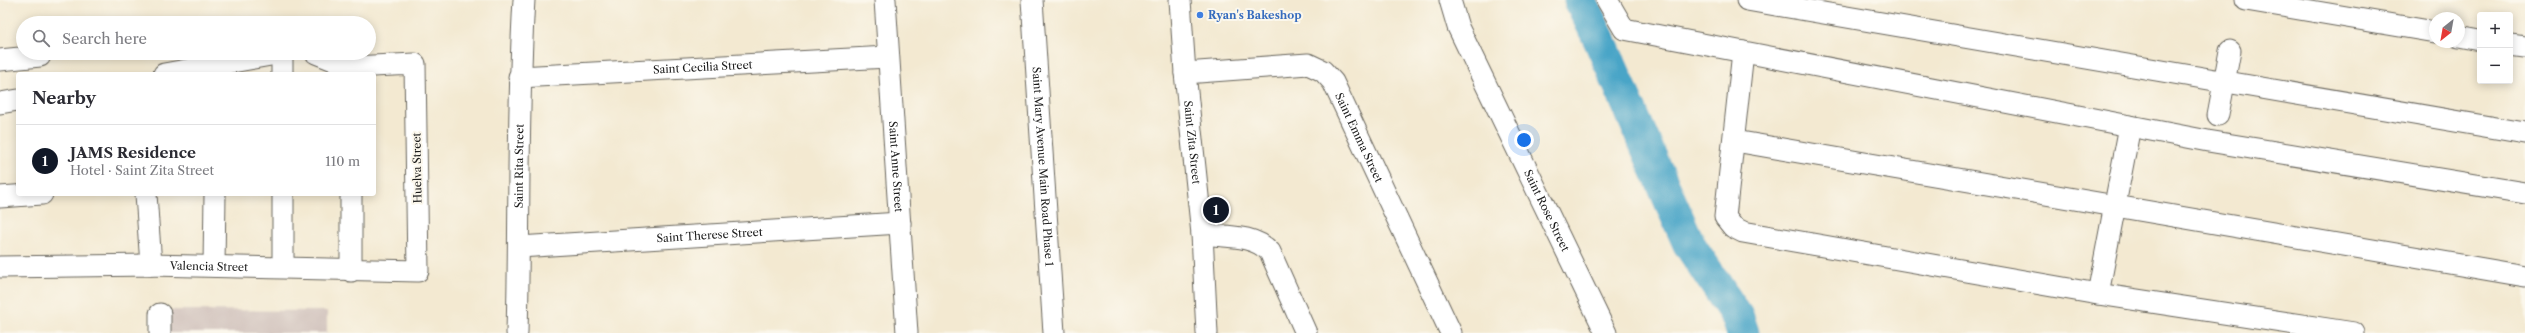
<!DOCTYPE html>
<html lang="en">
<head>
<meta charset="utf-8">
<style>
  body { margin:0; font-family:"Libre Caslon Text",serif; background:#f7f7f7; color:#2b2b33 }
  .controls { position:absolute; right:12px; top:12px; display:grid; overflow:hidden; border-radius:4px; box-shadow:0 2px 10px #0003 }
  .controls button { width:36px; height:36px; display:grid; place-items:center; padding:0; border:0; border-bottom:1px solid #e1e1e2; background:#fff; color:#2b2b33; font:20px sans-serif }
  .compass { position:absolute; left:2429px; top:12px; width:36px; height:36px; border-radius:50%; background:#fff; box-shadow:0 2px 10px #0003; rotate:211deg }
  .you { position:absolute; left:1524px; top:140px; width:14px; height:14px; margin:-10px; border:3px solid #fff; border-radius:50%; background:#1a73e8; box-shadow:0 0 0 6px #1a73e833 }
  .badge { display:grid; place-items:center; width:26px; height:26px; border-radius:50%; background:#111827; color:#fff; font-size:13px; font-weight:700 }
  .pin { position:absolute; translate:-50% -50%; border:2px solid #fff; box-shadow:0 1px 4px #0006 }
  .list { margin:0; padding:0; list-style:none }
  h2 { display:flex; justify-content:space-between; align-items:center; height:52px; margin:0; padding:0 16px; font-size:17px }
  h2 small { font-size:13px; font-weight:400; color:#7c7c81 }
  .list li { display:grid; grid-template-columns:26px 1fr auto; gap:12px; align-items:center; box-sizing:border-box; height:72px; padding:0 16px; border-top:1px solid #e1e1e2 }
  .list b { display:block; font-size:15px; white-space:nowrap }
  .list p { margin:0; font-size:13px; white-space:nowrap; color:#7c7c81 }
  .list em { font-size:13px; font-style:normal; color:#7c7c81 }
  .icon { flex:none; width:22px; height:22px; fill:none; stroke:currentColor; stroke-width:2; stroke-linecap:round; stroke-linejoin:round }
  .map { position:relative; flex:none; width:2525px; height:333px; overflow:hidden }
  .search { position:absolute; background:#fff; box-shadow:0 2px 10px #0003; left:16px; top:16px; width:360px; height:44px; display:flex; align-items:center; gap:10px; box-sizing:border-box; padding:0 14px; border-radius:22px; color:#7c7c81; font-size:15px }
  .panel { position:absolute; background:#fff; box-shadow:0 2px 10px #0003; left:16px; top:72px; width:360px; height:124px; border-radius:4px }
  .map>svg:first-child { display:block }
  .industrial { fill:#cfc0ba }
  .lines { fill:none; stroke-linecap:round; stroke-linejoin:round }
  .river { stroke:#49a5c7; stroke-width:33 }
  .street-casing { stroke:#67645b; stroke-width:23 }
  .street { stroke:#fff; stroke-width:21 }
  .shop-dot { fill:#3f7fe0; stroke:#fbf7ec; stroke-width:1.5 }
  .labels { text-anchor:middle; stroke-width:4; stroke-linejoin:round; paint-order:stroke }
  .shop-label { font-size:11px; font-weight:bold; fill:#366cbe; stroke:#fbf7ec; text-anchor:start }
  .street-label { font-size:11px; fill:#1c1c1c; stroke:#fbf7ec }
</style>
</head>
<body>
<div class="map">
<svg width="2525" height="333" viewBox="0 0 2525 333">
  <rect width="100%" height="100%" fill="#fbf7ec"/>
  <filter id="ink" filterUnits="userSpaceOnUse"><feTurbulence type="fractalNoise" baseFrequency=".025" numOctaves="2"/><feDisplacementMap in="SourceGraphic" scale="8" xChannelSelector="R" yChannelSelector="G"/><feConvolveMatrix kernelMatrix="1 2 1 2 8 2 1 2 1" color-interpolation-filters="sRGB"/></filter>
  <filter id="wash" filterUnits="userSpaceOnUse"><feTurbulence type="fractalNoise" baseFrequency=".012" numOctaves="4" result="noise"/><feDisplacementMap in="SourceGraphic" scale="16" xChannelSelector="R" yChannelSelector="G"/><feGaussianBlur stdDeviation="0.9" result="paint"/><feColorMatrix in="noise" values="0 0 0 0 0 0 0 0 0 0 0 0 0 0 0 0 0 1.4 0 .05"/><feComposite in="paint" operator="in"/></filter>
  <g filter="url(#wash)">
    <rect width="100%" height="100%" fill="#f3e9d1"/>
    <path class="industrial" d="M 168,310 L 327,311 L 327,333 L 168,333 Z"/>
    <g class="lines">
      <path class="river" d="M 1580,0 L 1599,39 L 1689,244 L 1738,318 L 1743,333"/>
    </g>
  </g>
  <g filter="url(#ink)">
    <g class="lines">
      <defs>
        <g id="street">
          <path id="s1" d="M 885,0 L 907,333"/>
          <path id="s2" d="M 1032,0 L 1054,333"/>
          <path id="s3" d="M 1180,0 L 1185,73 L 1202,234 L 1207,333"/>
          <path id="s4" d="M 1450,0 L 1458,27 L 1606,333"/>
          <path d="M 1607,0 L 1624,29 L 2208,141 L 2525,193"/>
          <path d="M 1747,0 L 2525,133"/>
          <path d="M 2246,0 L 2435,32"/>
          <path d="M 2459,36 L 2480,40"/>
          <path d="M 2510,45 L 2525,47"/>
          <path d="M 1743,52 L 1725,217 L 1733,227 L 1743,232 L 2098,294 L 2354,333"/>
          <path d="M 282,53 L 282,74"/>
          <path d="M 0,60 L 40,56"/>
          <path id="s5" d="M 1185,73 L 1308,64 L 1323,71 L 1333,82 L 1451,333"/>
          <path d="M 164,74 L 282,53"/>
          <path id="s6" d="M 519,77 L 888,57"/>
          <path d="M 0,103 L 18,100"/>
          <path d="M 2218,115 L 2230,51"/>
          <path d="M 1735,141 L 2525,276"/>
          <path d="M 146,194 L 151,265"/>
          <path d="M 283,194 L 283,267"/>
          <path d="M 0,197 L 42,194"/>
          <path d="M 1202,234 C 1225,237 1254,234 1270,252 L 1306,333"/>
          <path id="s7" d="M 519,247 L 900,223"/>
          <path d="M 214,266 L 215,194"/>
          <path id="s8" d="M 0,267 L 151,265 L 418,271 L 415,64 L 351,67 L 316,53"/>
          <path d="M 351,271 L 351,194"/>
          <path d="M 2098,294 L 2130,126"/>
          <path d="M 160,314 L 160,333"/>
          <path id="s9" d="M 517,333 C 520,222 517,111 524,0"/>
        </g>
      </defs>
      <use href="#street" class="street-casing"/>
      <use href="#street" class="street"/>
    </g>
  </g>
  <circle class="shop-dot" cx="1200" cy="15" r="4"/>
  <g class="labels">
    <g class="shop-label">
      <text x="1208" y="19">Ryan's Bakeshop</text>
    </g>
    <g class="street-label">
      <text dy="4" stroke="none"><textPath href="#s6" startOffset="184">Saint Cecilia Street</textPath></text>
      <text dy="4" stroke="none"><textPath href="#s5" startOffset="216">Saint Emma Street</textPath></text>
      <text dy="4" stroke="none"><textPath href="#s3" startOffset="143">Saint Zita Street</textPath></text>
      <text dy="4" stroke="none"><textPath href="#s9" startOffset="167">Saint Rita Street</textPath></text>
      <text dy="4" stroke="none"><textPath href="#s1" startOffset="167">Saint Anne Street</textPath></text>
      <text dy="4" stroke="none"><textPath href="#s2" startOffset="167">Saint Mary Avenue Main Road Phase 1</textPath></text>
      <text transform="translate(417 168) rotate(-91)" y="4">Huelva Street</text>
      <text dy="4" stroke="none"><textPath href="#s4" startOffset="232">Saint Rose Street</textPath></text>
      <text dy="4" stroke="none"><textPath href="#s7" startOffset="191">Saint Therese Street</textPath></text>
      <text dy="4" stroke="none"><textPath href="#s8" startOffset="209">Valencia Street</textPath></text>
    </g>
  </g>
</svg>
<div class="controls">
<button>+</button>
<button>−</button>
</div>
<svg class="compass" viewBox="-18 -18 36 36"><path d="M0-13l5 13h-10z" fill="#e53935"/><path d="M0 13l5-13h-10z" fill="#7c7c81"/></svg>
<div class="you"></div>
<div class="pin badge" style="left:1216px;top:210px">1</div>
<div class="search"><svg class="icon" aria-label="search" viewBox="0 0 24 24"><circle cx="10" cy="10" r="6"/><path d="M15 15l6 6"/></svg>Search here</div>
<section class="panel">
<h2>Nearby<small></small></h2>
<ul class="list">
<li><span class="badge">1</span><div><b>JAMS Residence</b><p>Hotel · Saint Zita Street</p></div><em>110 m</em></li>
</ul>
</section>
</div>
</body>
</html>
